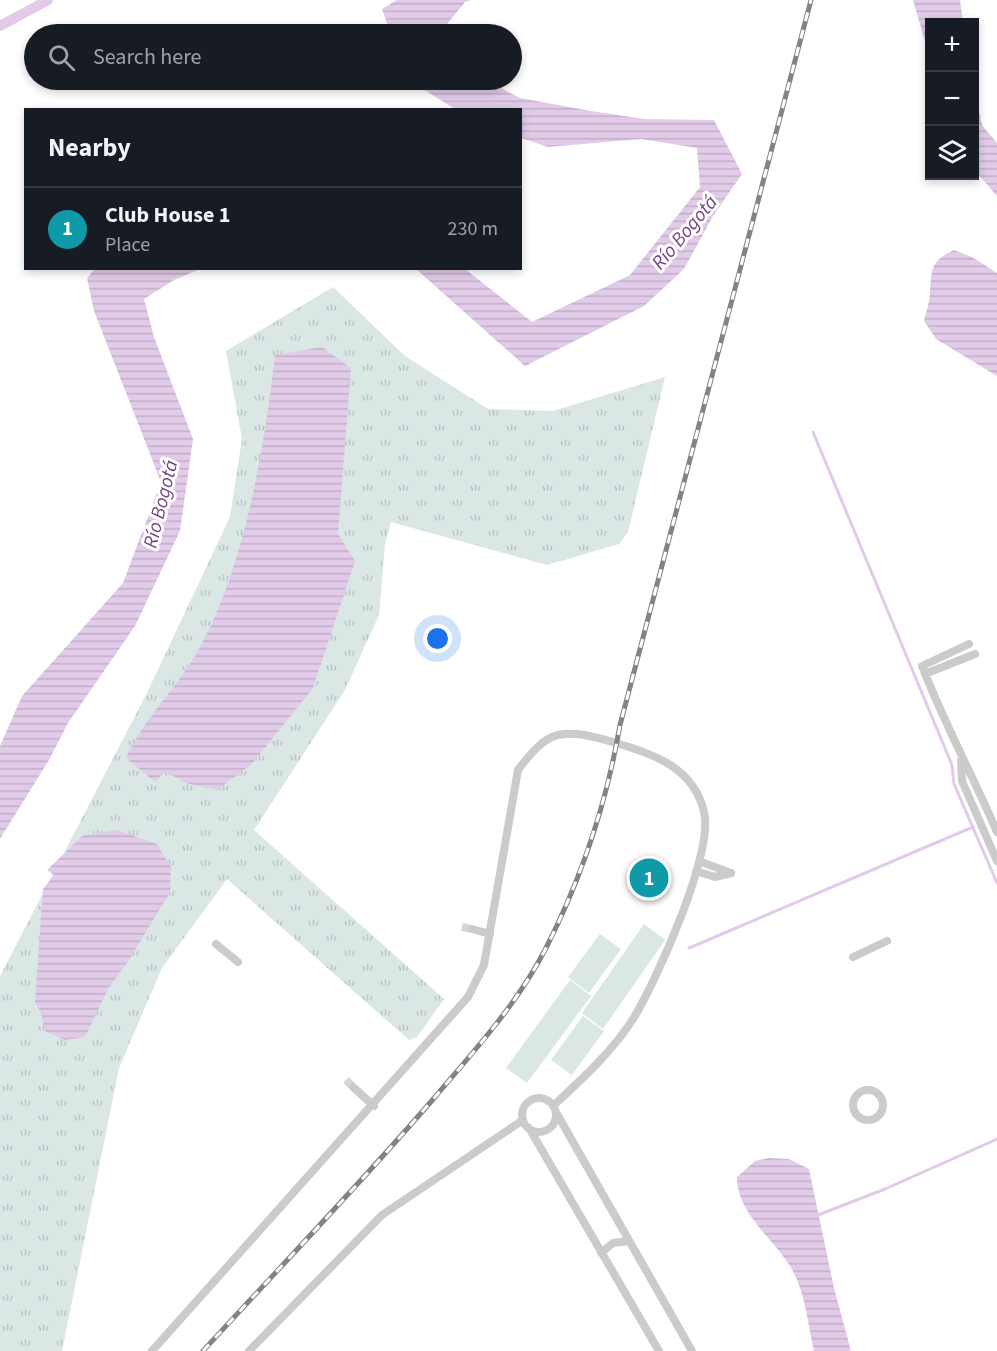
<!DOCTYPE html>
<html lang="en">
<head>
<meta charset="utf-8">
<style>
  body { margin:0; font-family:"Source Sans 3",sans-serif; background:#242831; color:#f1f3f6 }
  .controls { position:absolute; right:18px; top:18px; display:grid; overflow:hidden; border-radius:0px; box-shadow:0 3px 9px #0003 }
  .controls button { width:54px; height:54px; display:grid; place-items:center; padding:0; border:0; border-bottom:2px solid #363941; background:#171b24; color:#f1f3f6; font:30px sans-serif }
  .you { position:absolute; left:438px; top:639px; width:21px; height:21px; margin:-15px; border:4px solid #fff; border-radius:50%; background:#1a73e8; box-shadow:0 0 0 9px #1a73e833 }
  .badge { display:grid; place-items:center; width:39px; height:39px; border-radius:50%; background:#0b8043; color:#fff; font-size:20px; font-weight:700 }
  .pin { position:absolute; translate:-50% -50%; border:3px solid #fff; box-shadow:0 2px 6px #0006 }
  .list { margin:0; padding:0; list-style:none }
  h2 { display:flex; justify-content:space-between; align-items:center; height:78px; margin:0; padding:0 24px; font-size:26px }
  h2 small { font-size:20px; font-weight:400; color:#9ea1a6 }
  .list li { display:grid; grid-template-columns:39px 1fr auto; gap:18px; align-items:center; box-sizing:border-box; height:84px; padding:0 24px; border-top:2px solid #363941 }
  .list b { display:block; font-size:22px; white-space:nowrap }
  .list p { margin:0; font-size:20px; white-space:nowrap; color:#9ea1a6 }
  .list em { font-size:20px; font-style:normal; color:#9ea1a6 }
  .icon { flex:none; width:33px; height:33px; fill:none; stroke:currentColor; stroke-width:2; stroke-linecap:round; stroke-linejoin:round }
  .map { position:relative; flex:none; width:997px; height:1351px; overflow:hidden }
  .search { position:absolute; background:#171b24; box-shadow:0 3px 9px #0003; left:24px; top:24px; width:498px; height:66px; display:flex; align-items:center; gap:15px; box-sizing:border-box; padding:0 21px; border-radius:33px; color:#9ea1a6; font-size:22px }
  .panel { position:absolute; background:#171b24; box-shadow:0 3px 9px #0003; left:24px; top:108px; width:498px; height:162px; border-radius:0px }
  .map>svg:first-child { display:block }
  .grass { fill:url(#grass-tufts) }
  .pitch { fill:#dae7e5 }
  .water { fill:url(#water-rules) }
  .lines { fill:none; stroke-linecap:round; stroke-linejoin:round }
  .stream { stroke:#e1cbe8; stroke-width:3 }
  .canal { stroke:#e1cbe8; stroke-width:10 }
  .minor-tunnel { stroke:#d5d5d5; stroke-width:8; stroke-dasharray:8 4; stroke-linecap:butt }
  .minor { stroke:#cbcbcb; stroke-width:8 }
  .rail-casing { stroke:#838383; stroke-width:5 }
  .rail { stroke:#fff; stroke-width:3; stroke-dasharray:9; stroke-linecap:butt }
  .labels { text-anchor:middle; stroke-width:6; stroke-linejoin:round; paint-order:stroke }
  .water-label { font-size:20px; font-style:italic; fill:#784489; stroke:#fff }
</style>
</head>
<body>
<div class="map">
<svg width="997" height="1351" viewBox="0 0 997 1351">
  <defs>
    <pattern id="grass-tufts" width="24" height="20" patternUnits="userSpaceOnUse" patternTransform="scale(1.5)"><rect width="24" height="20" fill="#dae7e5"/><path d="M3 7l-1-3M5 7V3M7 7l1-3M15 17l-1-3M17 17v-4M19 17l1-3" fill="none" stroke="#bbc6c5"/></pattern>
    <pattern id="water-rules" width="6" height="5" patternUnits="userSpaceOnUse" patternTransform="scale(1.5)"><rect width="6" height="5" fill="#e1cbe8"/><path d="M0 2.5h6" fill="none" stroke="#c1afc7"/></pattern>
  </defs>
  <rect width="100%" height="100%" fill="#fff"/>
  <path class="grass" d="M 333,287 L 405,356 L 488,409 L 553,411 L 665,377 L 628,532 L 619,544 L 547,565 L 391,522 L 385,545 L 379,615 L 345,690 L 254,830 L 444,999 L 417,1037 L 409,1040 L 227,879 L 162,968 L 119,1068 L 62,1351 L 0,1351 L 0,976 L 146,695 L 230,517 L 242,439 L 226,351 Z"/>
  <path class="pitch" d="M 644,924 L 665,940 L 603,1029 L 582,1013 Z
    M 600,934 L 621,949 L 589,993 L 568,977 Z
    M 570,980 L 591,996 L 527,1083 L 506,1068 Z
    M 583,1016 L 604,1031 L 572,1075 L 551,1060 Z"/>
  <path class="water" d="M 397,0 L 471,0 L 465,2 L 439,34 L 391,34 L 382,9 Z
    M 913,0 L 960,0 L 963,22 L 930,22 L 929,55 Z
    M 408,80 L 486,80 L 520,98 L 591,111 L 644,119 L 714,120 L 742,174 L 713,216 L 684,269 L 644,306 L 525,366 L 416,269 L 465,269 L 532,322 L 630,275 L 700,187 L 697,148 L 641,139 L 548,147 L 521,138 L 520,110 L 455,109 Z
    M 974,85 L 982,125 L 997,143 L 997,196 L 975,171 Z
    M 954,250 L 972,257 L 997,273 L 997,376 L 936,339 L 924,321 C 926,312 930,302 930,292 C 932,268 930,262 954,250 Z
    M 95,269 L 200,269 L 174,280 L 144,299 L 154,337 L 193,439 L 180,531 L 135,626 L 68,723 L 49,760 L 0,839 L 0,746 L 22,696 L 123,583 L 161,482 L 94,311 L 87,278 Z
    M 322,347 L 351,368 L 338,534 L 355,561 L 313,688 L 252,764 L 217,790 L 186,783 L 165,771 L 155,782 L 126,758 C 144,718 178,687 199,649 C 245,566 264,449 275,355 Z
    M 117,830 L 157,844 L 171,867 L 170,892 L 129,960 L 108,989 L 85,1037 L 65,1040 L 45,1031 L 41,1013 L 35,1002 L 43,889 L 54,875 L 47,870 L 82,836 Z
    M 768,1158 L 789,1159 L 809,1169 L 834,1288 L 851,1351 L 814,1351 C 808,1324 805,1290 790,1266 C 772,1237 737,1213 737,1177 L 755,1161 Z"/>
  <g class="lines">
    <path class="stream" d="M 813,432 L 952,765 L 954,784 L 997,883
      M 689,948 L 973,827
      M 818,1215 L 885,1189 L 997,1139"/>
    <path class="canal" d="M 0,26 L 48,0"/>
    <path class="minor-tunnel" d="M 462,927 L 472,929
      M 346,1080 L 353,1087"/>
    <path class="minor" d="M 969,644 L 922,666 C 944,723 973,776 997,832
      M 925,674 L 975,654
      M 961,761 L 962,781 L 997,861
      M 699,861 L 731,873
      M 696,871 L 715,877 L 731,873
      M 472,929 L 490,934
      M 216,944 L 238,962
      M 853,957 L 887,941
      M 353,1087 L 374,1106
      M853 1105a15 15 0 1 1 30 0a15 15 0 1 1-30 0Z
      M522 1115a17 17 0 1 1 34 0a17 17 0 1 1-34 0Z
      M 557,1114 L 692,1351
      M 529,1128 L 659,1351
      M 601,1253 L 613,1243 L 629,1241
      M 152,1351 L 468,997 L 484,965 L 518,770 C 528,757 541,739 558,735 C 578,731 598,738 616,743 C 654,754 694,768 704,812 C 714,853 656,982 633,1019 C 612,1052 581,1080 553,1106
      M 249,1351 L 382,1215 L 523,1120"/>
    <defs>
      <path id="rail" d="M 203,1351 C 280,1267 360,1184 435,1097 C 475,1050 518,1003 546,948 C 581,879 607,801 620,725 L 811,0"/>
    </defs>
    <use href="#rail" class="rail-casing"/>
    <use href="#rail" class="rail"/>
  </g>
  <g class="labels">
    <g class="water-label">
      <text transform="translate(684 232) rotate(-50)" y="7">Río Bogotá</text>
      <text transform="translate(160 504) rotate(-76)" y="7">Río Bogotá</text>
    </g>
  </g>
</svg>
<div class="controls">
<button>+</button>
<button>−</button>
<button><svg class="icon" aria-label="layers" viewBox="0 0 24 24"><path d="M12 4l9 5-9 5-9-5zM3 14l9 5 9-5"/></svg></button>
</div>
<div class="you"></div>
<div class="pin badge" style="left:649px;top:878px;background:#0f9aa8">1</div>
<div class="search"><svg class="icon" aria-label="search" viewBox="0 0 24 24"><circle cx="10" cy="10" r="6"/><path d="M15 15l6 6"/></svg>Search here</div>
<section class="panel">
<h2>Nearby<small></small></h2>
<ul class="list">
<li><span class="badge" style="background:#0f9aa8">1</span><div><b>Club House 1</b><p>Place</p></div><em>230 m</em></li>
</ul>
</section>
</div>
</body>
</html>
